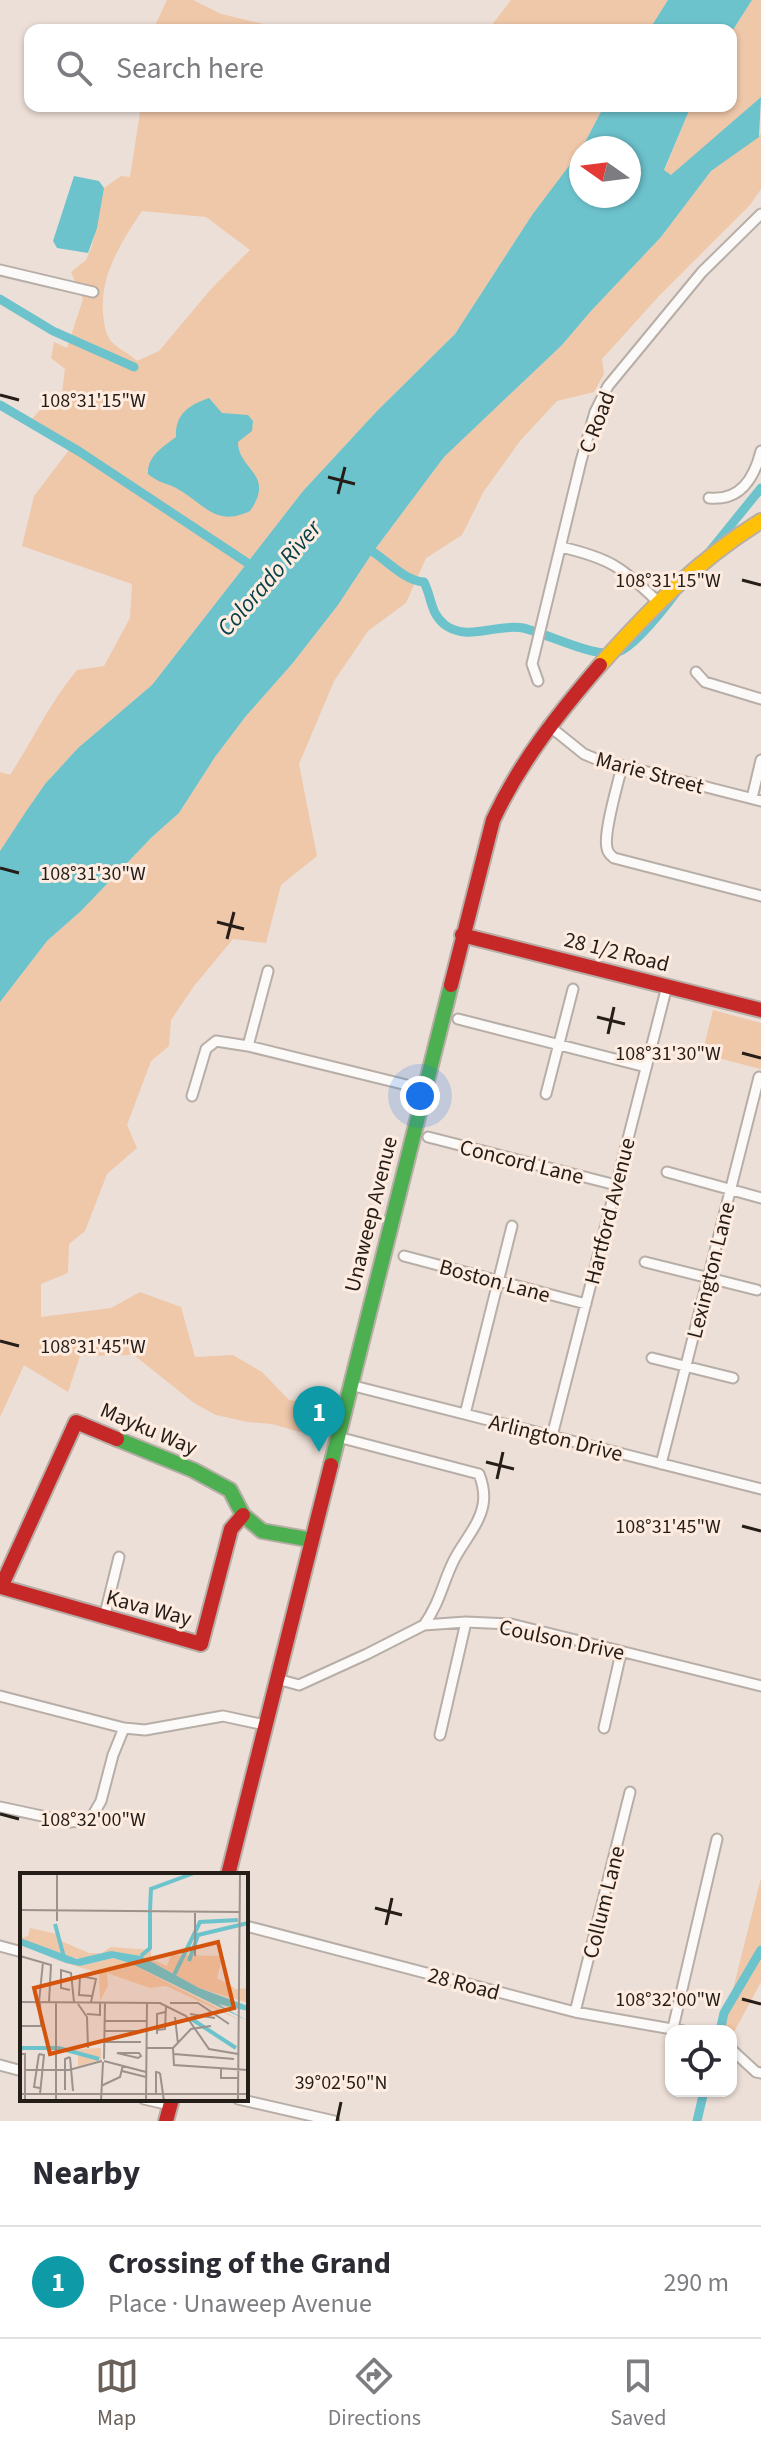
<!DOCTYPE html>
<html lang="en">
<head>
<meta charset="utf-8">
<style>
  body { margin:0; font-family:"Source Sans 3",sans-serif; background:#f7f7f7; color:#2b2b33 }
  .controls { position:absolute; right:24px; bottom:24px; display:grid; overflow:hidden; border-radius:16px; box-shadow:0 2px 6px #0004 }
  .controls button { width:72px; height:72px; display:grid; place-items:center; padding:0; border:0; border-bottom:2px solid #e1e1e2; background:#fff; color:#2b2b33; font:40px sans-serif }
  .compass { position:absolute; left:569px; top:136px; width:72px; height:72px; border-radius:50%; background:#fff; box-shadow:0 2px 6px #0004; rotate:284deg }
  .you { position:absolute; left:420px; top:1096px; width:28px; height:28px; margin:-20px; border:6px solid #fff; border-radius:50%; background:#1a73e8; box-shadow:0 0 0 12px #1a73e833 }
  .badge { display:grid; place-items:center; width:52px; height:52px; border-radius:50%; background:#6b615b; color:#fff; font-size:26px; font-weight:700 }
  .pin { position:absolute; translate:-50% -66px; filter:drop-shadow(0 2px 4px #0008) }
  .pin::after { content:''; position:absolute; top:42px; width:28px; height:24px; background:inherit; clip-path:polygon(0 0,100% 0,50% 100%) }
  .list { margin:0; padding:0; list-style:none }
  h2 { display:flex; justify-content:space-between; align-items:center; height:104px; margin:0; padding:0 32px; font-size:34px }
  h2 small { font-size:26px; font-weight:400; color:#7c7c81 }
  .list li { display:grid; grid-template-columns:52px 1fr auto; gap:24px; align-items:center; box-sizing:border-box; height:112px; padding:0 32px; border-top:2px solid #e1e1e2 }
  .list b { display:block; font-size:30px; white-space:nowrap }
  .list p { margin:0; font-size:26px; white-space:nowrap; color:#7c7c81 }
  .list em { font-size:26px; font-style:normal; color:#7c7c81 }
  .icon { flex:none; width:44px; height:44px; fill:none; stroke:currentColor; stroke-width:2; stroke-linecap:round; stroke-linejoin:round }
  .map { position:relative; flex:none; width:761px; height:2121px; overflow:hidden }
  .search { position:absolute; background:#fff; box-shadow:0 2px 6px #0004; left:24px; right:24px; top:24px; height:88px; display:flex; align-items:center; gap:20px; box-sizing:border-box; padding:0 28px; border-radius:16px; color:#7c7c81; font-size:30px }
  .sheet { height:216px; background:#fff }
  nav { display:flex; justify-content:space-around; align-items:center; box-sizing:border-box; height:112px; border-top:2px solid #e1e1e2; background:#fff; font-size:22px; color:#7c7c81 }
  nav a { display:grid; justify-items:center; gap:4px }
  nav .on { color:#6b615b }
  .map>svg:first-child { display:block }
  .green { fill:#efc7a9; fill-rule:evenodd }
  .water { fill:#6dc3cc }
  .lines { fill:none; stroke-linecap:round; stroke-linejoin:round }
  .canal { stroke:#6dc3cc; stroke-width:9 }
  .street-casing { stroke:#b7aea7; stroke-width:13 }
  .fast-casing { stroke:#b7aea7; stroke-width:18 }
  .slow-casing { stroke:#b7aea7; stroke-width:18 }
  .jam-casing { stroke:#b7aea7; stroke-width:18 }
  .street { stroke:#fcfaf9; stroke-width:9 }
  .fast { stroke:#4caf50; stroke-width:14 }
  .slow { stroke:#ffc107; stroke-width:14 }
  .jam { stroke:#c62828; stroke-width:14 }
  .ticks { fill:none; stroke:#251d18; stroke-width:3 }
  .labels { text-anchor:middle; stroke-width:6; stroke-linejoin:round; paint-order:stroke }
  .street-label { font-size:22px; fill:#251d18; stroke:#feece0 }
  .water-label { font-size:24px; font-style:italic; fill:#064048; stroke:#feece0 }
  .inset-river { fill:none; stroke:#6dc3cc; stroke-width:4 }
  .inset-road { fill:none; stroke:#9c918b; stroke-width:2 }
  .view { fill:#d4530d; fill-opacity:0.15; stroke:#d4530d; stroke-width:4 }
  .inset-edge { fill:none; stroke:#251d18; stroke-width:4 }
  .ticks-label { font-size:20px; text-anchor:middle; fill:#251d18; stroke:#feece0; stroke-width:6; stroke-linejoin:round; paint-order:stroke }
</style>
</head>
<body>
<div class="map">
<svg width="761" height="2121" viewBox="0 0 761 2121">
  <rect width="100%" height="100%" fill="#ecdfd7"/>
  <path class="green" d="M 167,0 L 193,0 L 221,14 L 289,30 L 153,30 Z
    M 511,0 L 668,0 L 649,30 L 488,30 Z
    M 752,0 L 761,0 L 761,97 L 671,176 L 664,171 L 691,106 L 731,106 L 731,33 Z
    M 141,106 L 371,106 L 393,110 L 403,106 L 604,106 L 577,158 L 532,215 L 455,334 L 377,411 L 303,491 L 152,685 L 78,748 L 45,784 L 0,851 L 0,772 L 10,775 C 33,740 50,702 77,670 L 104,666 L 130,618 L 132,584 L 22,546 L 34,496 L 69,450 L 32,419 L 46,403 L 60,409 L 65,369 L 51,358 L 54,342 L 67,348 L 83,299 L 71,272 L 86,260 L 92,246 L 104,188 L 121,176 L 130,177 ZM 142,211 L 206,217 L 250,250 L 211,289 L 159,351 L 137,361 C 129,353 119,350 112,342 C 105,335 104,323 103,313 C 100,275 121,242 142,211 Z
    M 761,134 L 761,189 L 750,205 L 659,296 L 602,359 L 604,374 L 594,392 L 557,401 L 520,441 L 484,491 L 462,535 L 426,558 L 406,603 L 368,631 L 334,681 L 299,764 L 317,856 L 281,885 L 266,943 L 233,939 L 194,986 L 171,1020 L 169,1046 L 151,1061 L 127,1125 L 137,1148 L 107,1174 L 85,1231 L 69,1244 L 68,1273 L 41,1284 L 41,1317 L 111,1308 L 140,1292 L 181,1307 L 195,1357 L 233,1355 L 262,1372 L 289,1400 L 331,1405 L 324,1439 L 272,1424 L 248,1422 L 216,1415 L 194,1403 L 134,1355 L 80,1356 L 68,1392 L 24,1365 L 0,1417 L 0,1002 L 47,941 L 81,911 L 152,837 L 179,813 L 215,757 L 246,716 L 292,664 L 338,605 L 373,552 L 444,457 L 562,345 L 591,311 L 661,237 L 711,171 Z
    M 713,1010 L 761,1023 L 761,1069 L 702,1054 Z
    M 761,1878 L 761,1982 L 733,2034 L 723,2029 Z"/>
  <path class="water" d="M 668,0 L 752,0 L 731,33 L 731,30 L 649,30 Z
    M 761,97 L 759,137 L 711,171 L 661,237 L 591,311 L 562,345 L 444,457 L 373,552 L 338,605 L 292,664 L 246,716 L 215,757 L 179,813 L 152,837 L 81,911 L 47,941 L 0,1002 L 0,851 L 27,810 L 45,784 L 78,748 L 152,685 L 303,491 L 377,411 L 455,334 L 532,215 L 581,150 L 581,196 L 629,196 L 629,148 L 582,148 L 604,106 L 691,106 L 664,170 L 671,175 Z
    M 74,176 L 99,181 L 104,188 L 97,228 L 88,253 L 57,248 L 53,241 Z
    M 209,398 L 222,413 L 248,415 L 253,421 L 252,431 L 238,442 C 238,470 276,474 250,511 C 215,528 204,503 176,488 C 166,483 157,482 148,474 C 147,456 163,447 176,437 C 175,414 189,405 209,398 Z"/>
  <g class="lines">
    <path class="canal" d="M 0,299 L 53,331 L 134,367
      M 0,405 L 80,452 L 246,562
      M 710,551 L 761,488
      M 373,552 C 390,563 404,580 424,582 C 432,598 430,613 445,625 C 468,642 498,623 523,628 C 549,634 595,659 618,652 C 636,646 666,606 678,590
      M 720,2031 L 724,2013 L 761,1950
      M 697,2121 L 704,2091"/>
    <defs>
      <path id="street" d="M 0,270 L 93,292
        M 709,498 C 740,501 754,479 761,451
        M 561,547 C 609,558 622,567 657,601
        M 696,672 L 705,682 L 761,699
        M 538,681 L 532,664 L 581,461 L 595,412 L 608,386 L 702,272 L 761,214
        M 548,725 L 584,754 L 596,759 L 761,801
        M 622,766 C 618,784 603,833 607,848 C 608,854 610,854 614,858 L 761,896
        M 752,798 L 761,760
        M 458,1019 L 646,1067
        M 248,1046 L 268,971
        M 546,1094 L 573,989
        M 192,1096 L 206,1049 L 216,1041 L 248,1046 L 423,1089
        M 428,1137 L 616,1185
        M 667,1172 L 761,1198
        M 404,1256 L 586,1304
        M 645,1262 L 757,1290
        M 652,1358 L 733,1378
        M 350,1385 L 761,1489
        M 465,1414 L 512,1226
        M 552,1436 L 667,986
        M 338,1437 L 479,1474 C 483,1484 485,1494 483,1505 C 479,1526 462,1543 453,1562 C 442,1585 440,1602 424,1625
        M 661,1464 L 759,1077
        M 104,1618 L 119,1557
        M 277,1679 L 299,1685 L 367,1654 L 424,1625 L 466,1622 L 511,1624 L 761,1686
        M 0,1696 L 124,1728 L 145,1730 L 223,1716 L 265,1725
        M 604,1728 L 621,1653
        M 440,1735 L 466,1622
        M 0,1807 L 70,1822 L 90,1820 L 101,1801 L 113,1755 L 124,1728
        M 246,1926 L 575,2012 L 683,2031
        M 0,1946 L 22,1952
        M 575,2012 L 630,1792
        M 673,2028 L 717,1839
        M 731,2049 L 756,2072 L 761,2073
        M 0,2065 L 22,2071
        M 144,2099 L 170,2105
        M 238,2099 L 334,2121"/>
      <path id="fast" d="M 117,1439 L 193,1470 L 230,1490 L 243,1515 L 262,1531 L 312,1540
        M 331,1465 L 451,985"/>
      <path id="slow" d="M 600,665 C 649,610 698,560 761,521"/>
      <path id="jam" d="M 462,935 L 761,1010
        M 451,985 L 493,820 C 520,762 558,714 600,665
        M 117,1439 L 76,1422 L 1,1587 L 201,1644 L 231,1529 L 243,1515
        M 228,1875 L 331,1465
        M 166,2121 L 172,2099"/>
    </defs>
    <use href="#street" class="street-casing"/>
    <use href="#fast" class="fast-casing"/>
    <use href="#slow" class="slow-casing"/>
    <use href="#jam" class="jam-casing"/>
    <use href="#street" class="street"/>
    <use href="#fast" class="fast"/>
    <use href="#slow" class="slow"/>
    <use href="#jam" class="jam"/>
  </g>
  <path class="ticks" d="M 0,395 L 19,400M 328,477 L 355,484M 338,494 L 345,467M 742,580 L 761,585M 0,868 L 19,873M 217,922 L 244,929M 227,939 L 234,912M 597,1017 L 625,1024M 608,1034 L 614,1007M 742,1053 L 761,1058M 0,1341 L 19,1346M 486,1462 L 514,1469M 497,1479 L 503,1452M 742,1526 L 761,1531M 0,1814 L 19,1819M 375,1908 L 402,1915M 386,1925 L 392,1898M 742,1999 L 761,2004M 337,2121 L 341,2102"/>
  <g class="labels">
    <g class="street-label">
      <text transform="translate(596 422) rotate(-69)" y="8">C Road</text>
      <text transform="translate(650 772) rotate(15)" y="8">Marie Street</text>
      <text transform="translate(617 951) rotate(14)" y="8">28 1/2 Road</text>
      <text transform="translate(522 1161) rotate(14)" y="8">Concord Lane</text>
      <text transform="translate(609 1211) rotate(-76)" y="8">Hartford Avenue</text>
      <text transform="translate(370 1214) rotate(-76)" y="8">Unaweep Avenue</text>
      <text transform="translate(710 1270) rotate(-76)" y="8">Lexington Lane</text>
      <text transform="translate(495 1280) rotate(15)" y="8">Boston Lane</text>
      <text transform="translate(149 1428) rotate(23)" y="8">Mayku Way</text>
      <text transform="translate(556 1437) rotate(14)" y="8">Arlington Drive</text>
      <text transform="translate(149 1607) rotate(15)" y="8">Kava Way</text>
      <text transform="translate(562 1639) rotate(12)" y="8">Coulson Drive</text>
      <text transform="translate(603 1902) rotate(-76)" y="8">Collum Lane</text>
      <text transform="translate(464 1983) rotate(15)" y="8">28 Road</text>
    </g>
    <g class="water-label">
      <text transform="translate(269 578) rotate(-49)" y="8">Colorado River</text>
    </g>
  </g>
  <g transform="translate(20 1873)">
    <rect width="228" height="228" fill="#ecdfd7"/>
    <path d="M 10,55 L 37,61 L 39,67 L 69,80 L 82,80 L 61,86 L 39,82 L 0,65 L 8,63 ZM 91,74 L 131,77 L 131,86 L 147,93 L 151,82 L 203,83 L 197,105 L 216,116 L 228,115 L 228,130 L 179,115 L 121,83 L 82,80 ZM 26,84 L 60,93 L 93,85 L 110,90 L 228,151 L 146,113 L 130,115 L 87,100 L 88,113 L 80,128 L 79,100 ZM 81,175 L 81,187 L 58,193 L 58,182 L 37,177 Z" fill="#efc7a9"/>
    <path d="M 0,65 L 57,86 L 91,78 L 121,83 L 179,115 L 228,133 L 228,138 L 198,131 L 228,148 L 110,90 L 93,85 L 60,93 L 46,90 L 0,72 Z" fill="#6dc3cc"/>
    <path class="inset-river" d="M 130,37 L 131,16 L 174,0M 35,51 L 44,84M 121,83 L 130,75 L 130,39M 169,88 L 178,62 L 228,50M 154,102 L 180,49 L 218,47M 170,145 L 216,175M 0,175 L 39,175 L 79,186"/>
    <path class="inset-road" d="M 37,0 L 37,48M 0,37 L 219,39M 0,83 L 31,92 L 29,129M 175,83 L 175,38M 50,117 L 41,115 L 41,97 L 51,100 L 54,129M 0,129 L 140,130 L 166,143 L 189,176 L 218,181M 19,129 L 23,89M 71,129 L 76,106 L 60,103 L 59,122 L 72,123M 36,130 L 36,228M 150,130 L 178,130 L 209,151M 58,131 L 67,144 L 68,175M 67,141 L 80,142 L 80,130M 170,141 L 195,145M 155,144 L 158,171M 85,148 L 127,148M 1,153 L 21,153 L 20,129M 137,157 L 145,156 L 146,133M 85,158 L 121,158M 137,161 L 137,141 L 145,139M 85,169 L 121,169M 127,175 L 153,175M 153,175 L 154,192 L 228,197M 153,175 L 171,156 L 191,153M 97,180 L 119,180 L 121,183 L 118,185 ZM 0,181 L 5,181 L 5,228M 19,181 L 24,182 L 20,221M 19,181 L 14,214 L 20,215M 154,181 L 214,186M 50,184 L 53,218M 84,186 L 85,129M 84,188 L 126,199M 201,196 L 201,205 L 218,205M 5,197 L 49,197 L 82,188M 102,198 L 126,204M 140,200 L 144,228M 81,213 L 100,204 L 103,192M 45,217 L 45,186 L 50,184M 0,221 L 228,221M 136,221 L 136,199 L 140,200M 81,228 L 83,189M 126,228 L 127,129M 218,228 L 220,0"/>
    <path class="view" d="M 198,69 L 214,135 L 30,181 L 14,115 Z"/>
    <rect width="228" height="228" class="inset-edge"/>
  </g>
  <g class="ticks-label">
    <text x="93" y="407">108°31'15"W</text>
    <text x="668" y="587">108°31'15"W</text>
    <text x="93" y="880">108°31'30"W</text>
    <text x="668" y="1060">108°31'30"W</text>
    <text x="93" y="1353">108°31'45"W</text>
    <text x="668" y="1533">108°31'45"W</text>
    <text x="93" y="1826">108°32'00"W</text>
    <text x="668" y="2006">108°32'00"W</text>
    <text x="341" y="2089">39°02'50"N</text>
  </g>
</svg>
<div class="controls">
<button><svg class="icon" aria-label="locate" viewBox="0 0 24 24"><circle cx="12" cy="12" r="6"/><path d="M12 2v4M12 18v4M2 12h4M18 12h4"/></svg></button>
</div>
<svg class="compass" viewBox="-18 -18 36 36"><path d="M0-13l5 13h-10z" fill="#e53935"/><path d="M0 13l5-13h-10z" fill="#7c7c81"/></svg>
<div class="you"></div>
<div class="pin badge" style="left:319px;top:1452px;background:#0f9aa8">1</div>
<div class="search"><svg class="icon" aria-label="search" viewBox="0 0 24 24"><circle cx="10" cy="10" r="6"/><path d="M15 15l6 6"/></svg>Search here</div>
</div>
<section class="sheet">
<h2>Nearby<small></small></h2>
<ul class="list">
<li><span class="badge" style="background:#0f9aa8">1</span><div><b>Crossing of the Grand</b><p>Place · Unaweep Avenue</p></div><em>290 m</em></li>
</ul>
</section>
<nav>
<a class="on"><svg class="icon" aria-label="map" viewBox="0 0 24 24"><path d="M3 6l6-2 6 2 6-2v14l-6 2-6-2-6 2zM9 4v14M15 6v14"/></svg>Map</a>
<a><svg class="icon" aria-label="directions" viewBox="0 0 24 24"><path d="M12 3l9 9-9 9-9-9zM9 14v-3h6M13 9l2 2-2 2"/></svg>Directions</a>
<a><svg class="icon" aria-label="saved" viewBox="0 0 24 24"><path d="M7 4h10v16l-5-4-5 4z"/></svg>Saved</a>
</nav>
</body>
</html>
